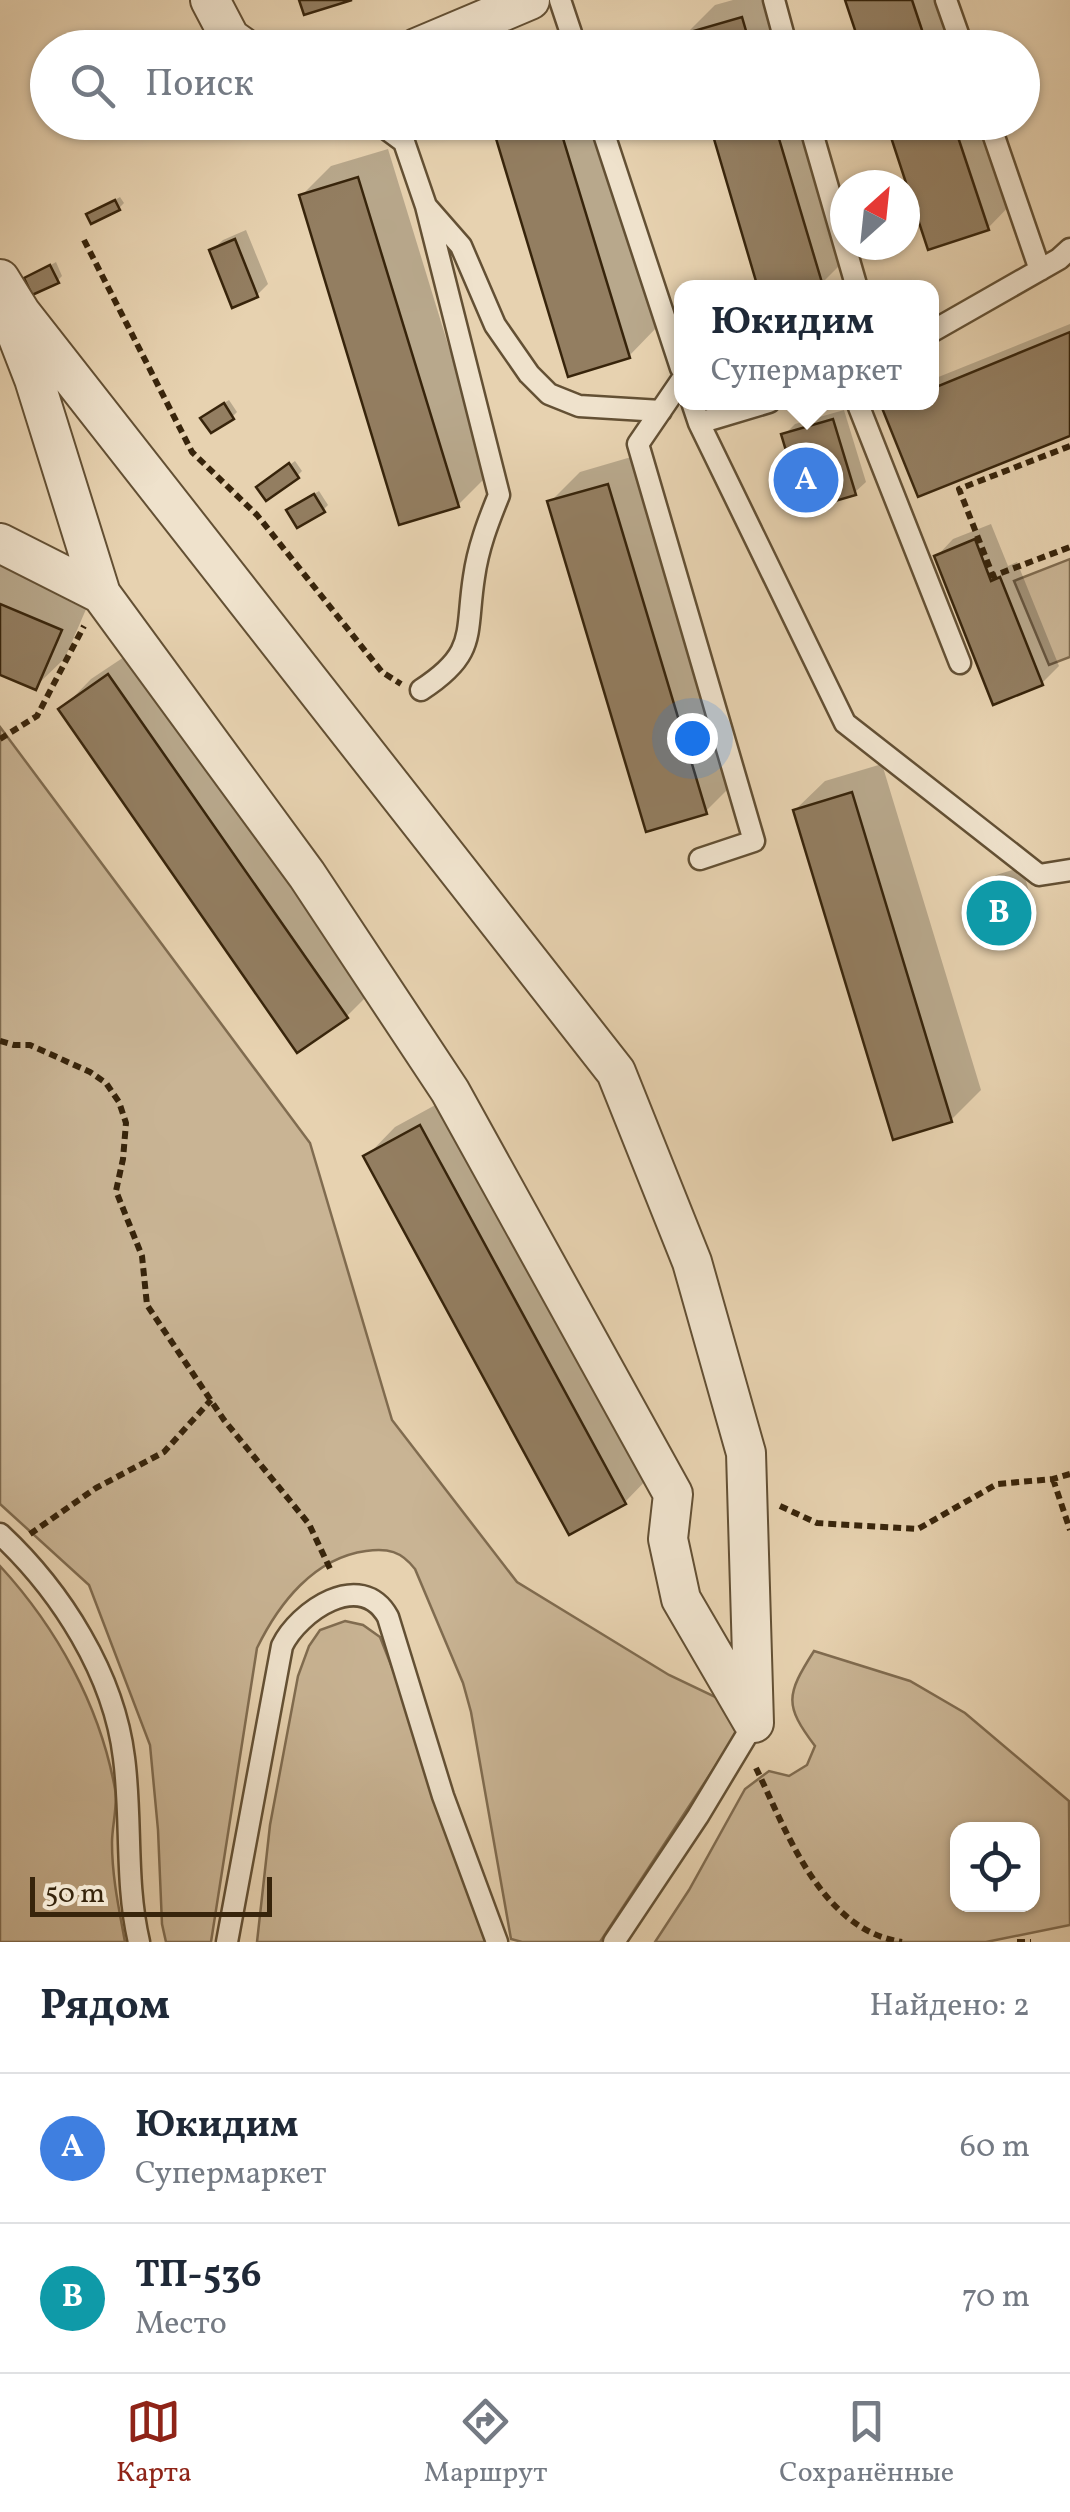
<!DOCTYPE html>
<html lang="ru">
<head>
<meta charset="utf-8">
<style>
  body { margin:0; font-family:Vollkorn,serif; background:#f6f6f7; color:#1f2937 }
  .controls { position:absolute; right:30px; bottom:30px; display:grid; overflow:hidden; border-radius:20px; box-shadow:0 2px 8px #0004 }
  .controls button { width:90px; height:90px; display:grid; place-items:center; padding:0; border:0; border-bottom:2px solid #e0e1e3; background:#fff; color:#1f2937; font:50px sans-serif }
  .compass { position:absolute; left:830px; top:170px; width:90px; height:90px; border-radius:50%; background:#fff; box-shadow:0 2px 8px #0004; rotate:27deg }
  .scale { position:absolute; left:30px; bottom:25px; width:242px; box-sizing:border-box; padding-left:10px; border:5px solid #37240b; border-top:0; font-size:28px; line-height:35px; white-space:nowrap; color:#37240b; -webkit-text-stroke:8px #efe2cc; paint-order:stroke }
  .you { position:absolute; left:692px; top:738px; width:35px; height:35px; margin:-25px; border:8px solid #fff; border-radius:50%; background:#1a73e8; box-shadow:0 0 0 15px #1a73e833 }
  .badge { display:grid; place-items:center; width:65px; height:65px; border-radius:50%; background:#8f2418; color:#fff; font-size:32px; font-weight:700 }
  .pin { position:absolute; translate:-50% -50%; border:5px solid #fff; box-shadow:0 2px 10px #0006 }
  .popup { position:absolute; left:674px; top:280px; width:265px; height:130px; box-sizing:border-box; display:grid; place-content:center; border-radius:20px; background:#fff; filter:drop-shadow(0 2px 8px #0005); font-size:32px; white-space:nowrap; color:#747a83 }
  .popup b { font-size:38px; color:#1f2937 }
  .popup::after { content:''; position:absolute; left:50%; top:100%; margin-left:-20px; border:20px solid transparent; border-top-color:#fff }
  .list { margin:0; padding:0; list-style:none }
  h2 { display:flex; justify-content:space-between; align-items:center; height:130px; margin:0; padding:0 40px; font-size:42px }
  h2 small { font-size:32px; font-weight:400; color:#747a83 }
  .list li { display:grid; grid-template-columns:65px 1fr auto; gap:30px; align-items:center; box-sizing:border-box; height:150px; padding:0 40px; border-top:2px solid #e0e1e3 }
  .list b { display:block; font-size:38px; white-space:nowrap }
  .list p { margin:0; font-size:32px; white-space:nowrap; color:#747a83 }
  .list em { font-size:32px; font-style:normal; color:#747a83 }
  .icon { flex:none; width:55px; height:55px; fill:none; stroke:currentColor; stroke-width:2; stroke-linecap:round; stroke-linejoin:round }
  .map { position:relative; flex:none; width:1070px; height:1942px; overflow:hidden }
  .search { position:absolute; background:#fff; box-shadow:0 2px 8px #0004; left:30px; right:30px; top:30px; height:110px; display:flex; align-items:center; gap:25px; box-sizing:border-box; padding:0 35px; border-radius:55px; color:#747a83; font-size:38px }
  .sheet { height:430px; background:#fff }
  nav { display:flex; justify-content:space-around; align-items:center; box-sizing:border-box; height:140px; border-top:2px solid #e0e1e3; background:#fff; font-size:28px; color:#747a83 }
  nav a { display:grid; justify-items:center; gap:5px }
  nav .on { color:#8f2418 }
  .map>svg:first-child { display:block }
  .green { fill:#c9b494; stroke:#806c50; stroke-width:2.5; fill-rule:evenodd }
  .shadow { fill:#0003 }
  .building { fill:#937e61; stroke:#37240b; stroke-width:2.5 }
  .lines { fill:none; stroke-linecap:round; stroke-linejoin:round }
  .service-casing { stroke:#635034; stroke-width:25 }
  .minor-casing { stroke:#635034; stroke-width:42 }
  .path { stroke:#37240b; stroke-width:6; stroke-dasharray:8 5; stroke-linecap:butt }
  .service { stroke:#efe2cc; stroke-width:20 }
  .minor { stroke:#efe2cc; stroke-width:38 }
</style>
</head>
<body>
<div class="map">
<svg width="1070" height="1942" viewBox="0 0 1070 1942">
  <rect width="100%" height="100%" fill="#e7d2b0"/>
  <filter id="stains"><feTurbulence type="fractalNoise" baseFrequency=".002" numOctaves="4"/><feColorMatrix values="0 0 0 0 .2 0 0 0 0 .09 0 0 0 0 .02 0 0 0 .5 -.17"/></filter>
  <radialGradient id="worn" r=".72"><stop offset=".6" stop-color="#630" stop-opacity="0"/><stop offset="1" stop-color="#630" stop-opacity=".3"/></radialGradient>
  <path class="green" d="M 1070,559 L 1070,657 L 1049,665 L 1014,581 Z
    M 0,727 L 310,1143 L 392,1420 L 517,1582 L 669,1675 L 728,1703 L 745,1721 L 600,1942 L 522,1942 L 511,1939 L 471,1712 L 463,1683 L 415,1569 C 401,1551 388,1548 366,1551 C 314,1558 279,1603 257,1648 L 211,1942 L 166,1942 L 162,1924 L 158,1830 L 150,1745 L 89,1585 L 0,1504 Z
    M 0,1566 C 57,1628 100,1706 115,1789 C 118,1806 112,1825 112,1843 C 112,1877 119,1909 125,1942 L 0,1942 Z
    M 345,1621 L 363,1625 L 380,1637 L 419,1736 L 487,1942 L 257,1942 L 270,1825 L 298,1676 L 309,1646 L 320,1630 Z
    M 814,1651 L 910,1681 L 965,1713 L 1069,1801 L 1070,1925 L 986,1942 L 655,1942 L 689,1890 L 745,1789 L 769,1771 L 789,1776 L 807,1765 L 815,1746 C 784,1705 786,1695 814,1651 ZM 958,1830 L 1032,1830 L 1032,1904 L 958,1904 Z"/>
  <path class="shadow" d="M 733,0 L 775,0 L 789,48 L 689,48 L 685,35 L 715,5 Z
    M 848,0 L 951,0 L 967,48 L 864,48 Z
    M 494,122 L 597,122 L 658,326 L 629,356 Z
    M 712,122 L 812,122 L 851,254 L 821,284 L 810,288 L 761,288 Z
    M 888,122 L 992,122 L 1017,198 L 988,228 Z
    M 388,149 L 488,475 L 458,505 L 301,196 L 331,166 Z
    M 120,197 L 124,203 L 119,208 L 89,215 Z
    M 246,230 L 268,284 L 257,295 L 211,251 L 223,240 Z
    M 56,262 L 62,276 L 57,281 L 27,279 Z
    M 1070,324 L 1070,433 L 885,409 L 892,402 L 931,402 L 931,380 Z
    M 229,400 L 237,412 L 232,417 L 208,413 Z
    M 844,410 L 866,482 L 854,493 L 784,435 L 795,424 Z
    M 638,455 L 735,782 L 705,812 L 550,502 L 580,472 Z
    M 295,461 L 302,471 L 297,476 L 264,483 Z
    M 319,491 L 328,505 L 323,510 L 294,506 Z
    M 991,524 L 1008,566 L 1017,562 L 1059,666 L 1042,683 L 937,556 L 953,539 Z
    M 0,562 L 90,600 L 65,658 L 35,687 L 0,672 Z
    M 139,647 L 376,987 L 347,1016 L 62,709 L 91,679 Z
    M 882,764 L 981,1090 L 951,1120 L 795,810 L 825,781 Z
    M 1022,867 L 1036,916 L 1020,932 L 979,891 L 996,875 Z
    M 450,1097 L 654,1472 L 625,1502 L 366,1157 L 395,1127 Z"/>
  <path class="building" d="M 299,0 L 352,0 L 304,15 Z
    M 845,0 L 912,0 L 928,48 L 861,48 Z
    M 742,17 L 751,48 L 687,48 L 683,34 Z
    M 491,122 L 558,122 L 630,358 L 568,377 Z
    M 709,122 L 774,122 L 823,286 L 758,288 Z
    M 886,122 L 953,122 L 989,230 L 928,250 Z
    M 358,177 L 459,507 L 399,525 L 299,195 Z
    M 115,200 L 120,210 L 91,224 L 86,214 Z
    M 235,239 L 258,297 L 232,308 L 209,250 Z
    M 50,265 L 59,283 L 32,295 L 24,278 Z
    M 1070,332 L 1070,436 L 918,497 L 882,408 L 897,402 L 931,402 L 931,389 Z
    M 224,403 L 234,419 L 211,433 L 200,418 Z
    M 833,419 L 856,495 L 804,510 L 781,434 Z
    M 289,463 L 299,478 L 266,501 L 256,487 Z
    M 608,484 L 707,814 L 646,832 L 547,501 Z
    M 314,494 L 325,512 L 297,528 L 286,510 Z
    M 975,539 L 991,581 L 1000,577 L 1043,685 L 993,705 L 934,556 Z
    M 0,604 L 62,630 L 36,690 L 0,675 Z
    M 108,674 L 348,1018 L 297,1053 L 58,709 Z
    M 852,792 L 952,1122 L 893,1140 L 793,810 Z
    M 1005,883 L 1021,935 L 993,944 L 977,891 Z
    M 420,1125 L 626,1504 L 569,1535 L 363,1156 Z"/>
  <g class="lines">
    <defs>
      <path id="service" d="M 560,0 L 576,48
        M 774,0 L 787,48
        M 946,0 L 963,48
        M 377,122 L 404,142 L 426,206 L 461,246 L 495,325 L 529,374 L 549,394 L 579,406 L 661,411
        M 600,122 L 681,368
        M 809,122 L 857,288
        M 989,122 L 1040,270
        M 931,332 L 1059,259 L 1070,249
        M 681,381 L 638,444 L 754,841 L 700,859
        M 692,402 L 699,423 L 845,723 L 1039,875 L 1070,870
        M 857,402 L 960,663
        M 699,423 L 769,402
        M 421,690 C 478,653 465,634 474,577 C 478,548 488,522 499,495 L 426,206
        M 0,1534 C 61,1591 114,1674 124,1758 C 132,1818 125,1883 139,1942
        M 227,1942 L 282,1646 C 298,1612 361,1568 388,1617 L 443,1796 L 497,1942
        M 614,1942 L 698,1816 L 754,1723"/>
      <path id="minor" d="M 210,0 L 230,38 L 244,48
        M 416,48 L 530,0
        M 0,279 L 21,313 L 616,1072 L 692,1262 L 746,1453 L 754,1723
        M 11,320 L 34,379 L 101,594 L 307,875 L 450,1091 L 673,1494 L 668,1539 L 681,1599 L 752,1721
        M 0,543 L 101,594"/>
    </defs>
    <use href="#service" class="service-casing"/>
    <use href="#minor" class="minor-casing"/>
    <path class="path" d="M 84,240 L 192,452 L 257,515 L 382,672 L 401,684
      M 1070,446 L 959,489 L 993,576 L 1070,547
      M 0,739 L 37,716 L 84,626
      M 0,1041 L 14,1045 L 30,1045 L 90,1072 L 106,1083 L 119,1102 L 126,1123 L 123,1159 L 116,1191 L 142,1256 L 147,1305 L 224,1420 L 309,1524 L 332,1573
      M 1053,1479 L 1070,1530
      M 780,1506 L 817,1523 L 918,1529 L 997,1484 L 1053,1479 L 1070,1474
      M 30,1534 L 96,1488 L 164,1452 L 211,1400
      M 756,1768 C 787,1832 821,1930 902,1942
      M 1017,1942 L 1031,1942"/>
    <use href="#service" class="service"/>
    <use href="#minor" class="minor"/>
  </g>
  <rect width="100%" height="100%" filter="url(#stains)"/>
  <rect width="100%" height="100%" fill="url(#worn)"/>
</svg>
<div class="controls">
<button><svg class="icon" aria-label="locate" viewBox="0 0 24 24"><circle cx="12" cy="12" r="6"/><path d="M12 2v4M12 18v4M2 12h4M18 12h4"/></svg></button>
</div>
<svg class="compass" viewBox="-18 -18 36 36"><path d="M0-13l5 13h-10z" fill="#e53935"/><path d="M0 13l5-13h-10z" fill="#747a83"/></svg>
<div class="scale">50 m</div>
<div class="you"></div>
<div class="pin badge" style="left:806px;top:480px;background:#3f7fe0">A</div>
<div class="popup"><b>Юкидим</b>Супермаркет</div>
<div class="pin badge" style="left:999px;top:913px;background:#0f9aa8">B</div>
<div class="search"><svg class="icon" aria-label="search" viewBox="0 0 24 24"><circle cx="10" cy="10" r="6"/><path d="M15 15l6 6"/></svg>Поиск</div>
</div>
<section class="sheet">
<h2>Рядом<small>Найдено: 2</small></h2>
<ul class="list">
<li><span class="badge" style="background:#3f7fe0">A</span><div><b>Юкидим</b><p>Супермаркет</p></div><em>60 m</em></li>
<li><span class="badge" style="background:#0f9aa8">B</span><div><b>ТП-536</b><p>Место</p></div><em>70 m</em></li>
</ul>
</section>
<nav>
<a class="on"><svg class="icon" aria-label="map" viewBox="0 0 24 24"><path d="M3 6l6-2 6 2 6-2v14l-6 2-6-2-6 2zM9 4v14M15 6v14"/></svg>Карта</a>
<a><svg class="icon" aria-label="directions" viewBox="0 0 24 24"><path d="M12 3l9 9-9 9-9-9zM9 14v-3h6M13 9l2 2-2 2"/></svg>Маршрут</a>
<a><svg class="icon" aria-label="saved" viewBox="0 0 24 24"><path d="M7 4h10v16l-5-4-5 4z"/></svg>Сохранённые</a>
</nav>
</body>
</html>
